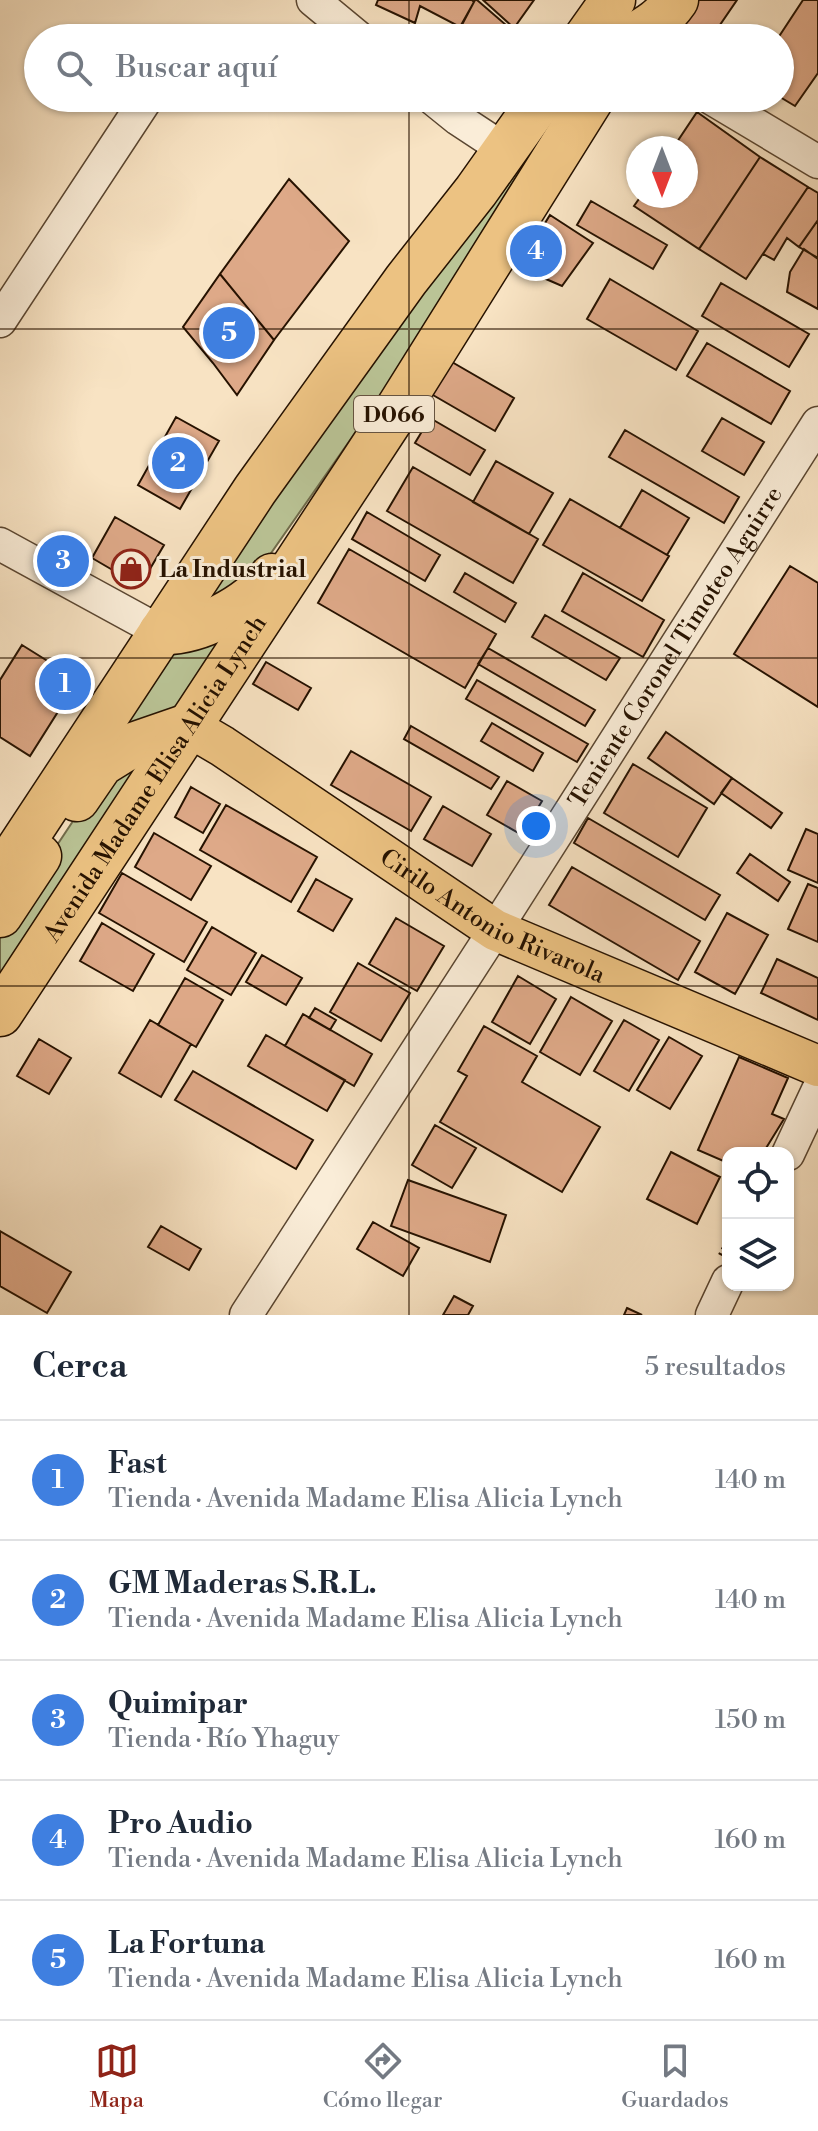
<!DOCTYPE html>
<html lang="es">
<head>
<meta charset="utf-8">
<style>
  body { margin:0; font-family:"Libre Bodoni",serif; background:#f2f2f3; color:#1f2937 }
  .controls { position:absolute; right:24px; bottom:24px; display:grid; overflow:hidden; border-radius:16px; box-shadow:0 2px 6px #0004 }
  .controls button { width:72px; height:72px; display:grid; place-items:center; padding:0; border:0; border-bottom:2px solid #e0e1e3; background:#fff; color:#1f2937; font:40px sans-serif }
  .compass { position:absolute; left:626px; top:136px; width:72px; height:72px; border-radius:50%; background:#fff; box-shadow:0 2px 6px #0004; rotate:180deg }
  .you { position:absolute; left:536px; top:826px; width:28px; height:28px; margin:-20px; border:6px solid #fff; border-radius:50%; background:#1a73e8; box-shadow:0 0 0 12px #1a73e833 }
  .badge { display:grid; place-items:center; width:52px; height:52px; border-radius:50%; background:#8f2418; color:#fff; font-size:26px; font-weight:700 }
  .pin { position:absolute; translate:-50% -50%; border:4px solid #fff; box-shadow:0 2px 8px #0006 }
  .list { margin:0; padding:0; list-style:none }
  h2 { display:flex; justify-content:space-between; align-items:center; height:104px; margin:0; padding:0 32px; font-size:34px }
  h2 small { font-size:26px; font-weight:400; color:#747a83 }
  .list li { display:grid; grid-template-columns:52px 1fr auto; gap:24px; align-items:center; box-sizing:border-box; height:120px; padding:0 32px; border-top:2px solid #e0e1e3 }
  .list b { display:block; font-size:30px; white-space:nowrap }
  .list p { margin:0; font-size:26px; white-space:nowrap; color:#747a83 }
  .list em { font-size:26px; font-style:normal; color:#747a83 }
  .icon { flex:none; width:44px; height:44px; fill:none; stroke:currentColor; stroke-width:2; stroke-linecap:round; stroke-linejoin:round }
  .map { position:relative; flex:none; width:818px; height:1315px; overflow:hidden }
  .search { position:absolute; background:#fff; box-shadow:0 2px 6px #0004; left:24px; right:24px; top:24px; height:88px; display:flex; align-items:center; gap:20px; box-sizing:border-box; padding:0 28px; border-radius:44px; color:#747a83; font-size:30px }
  .sheet { height:704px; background:#fff }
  nav { display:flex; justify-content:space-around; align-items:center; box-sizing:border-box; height:112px; border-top:2px solid #e0e1e3; background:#fff; font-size:22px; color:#747a83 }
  nav a { display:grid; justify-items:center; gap:4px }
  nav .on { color:#8f2418 }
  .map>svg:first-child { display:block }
  .green { fill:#bac496; stroke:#706b4b; stroke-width:2 }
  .building { fill:#dea988; stroke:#261200; stroke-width:2 }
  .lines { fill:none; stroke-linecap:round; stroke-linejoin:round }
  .minor-casing { stroke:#5a4631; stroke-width:35 }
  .major-casing { stroke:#261200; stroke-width:43 }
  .highway-casing { stroke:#261200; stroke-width:47 }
  .path { stroke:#261200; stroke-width:4; stroke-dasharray:2 4; stroke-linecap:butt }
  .minor { stroke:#faedd8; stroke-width:32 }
  .major { stroke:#ecc282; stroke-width:40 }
  .highway { stroke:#ecc282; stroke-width:44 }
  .grid { fill:none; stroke:#261200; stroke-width:2; stroke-opacity:0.55 }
  .labels { text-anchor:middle; stroke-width:6; stroke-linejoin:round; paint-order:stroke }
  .shield { fill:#faedd8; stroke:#665441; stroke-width:2 }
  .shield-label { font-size:22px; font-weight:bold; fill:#261200 }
  .poi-label { font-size:24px; font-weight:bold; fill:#261200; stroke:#faedd8; text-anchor:start }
  .street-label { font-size:24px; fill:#261200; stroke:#faedd8 }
</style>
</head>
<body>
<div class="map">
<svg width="818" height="1315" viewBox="0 0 818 1315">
  <rect width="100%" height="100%" fill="#f8e3c3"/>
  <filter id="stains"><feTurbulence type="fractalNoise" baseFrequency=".0025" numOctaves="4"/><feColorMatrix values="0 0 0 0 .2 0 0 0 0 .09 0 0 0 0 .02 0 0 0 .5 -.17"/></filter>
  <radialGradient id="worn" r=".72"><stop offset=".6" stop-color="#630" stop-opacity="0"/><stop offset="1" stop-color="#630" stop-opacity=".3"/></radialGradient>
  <path class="green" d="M 544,137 L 397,373 L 262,566 L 184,619 L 363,353 L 481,219 Z
    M 239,615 L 176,719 L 106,744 L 162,655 Z
    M 155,749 L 0,991 L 0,931 L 93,791 Z"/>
  <path class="building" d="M 378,0 L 472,0 L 474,2 L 460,27 L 420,6 L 415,23 L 376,5 Z
    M 475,0 L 477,0 L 521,38 L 455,38 Z
    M 483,0 L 534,0 L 514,28 Z
    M 685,0 L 737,0 L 711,38 L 685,38 L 667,25 Z
    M 803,0 L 818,0 L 818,73 L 795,106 L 780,97 L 780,38 L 778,38 Z
    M 697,112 L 760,157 L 699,249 L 634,206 L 641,196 L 686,196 L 686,148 L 673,148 Z
    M 760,157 L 808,187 L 746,279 L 699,249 Z
    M 289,179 L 349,241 L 274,340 L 220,274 Z
    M 808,187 L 818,193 L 818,220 L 799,247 L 787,238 L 774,260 L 763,254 Z
    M 591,201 L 667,245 L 653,269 L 577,225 Z
    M 550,215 L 593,243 L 562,286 L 546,279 L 521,262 Z
    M 818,220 L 818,258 L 799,247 Z
    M 804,249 L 818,259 L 818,309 L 787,292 L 790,272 Z
    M 220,274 L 274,340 L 237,395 L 213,363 L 183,327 Z
    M 610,279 L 698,331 L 676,370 L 587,319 Z
    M 721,283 L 809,334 L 789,367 L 702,316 Z
    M 707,343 L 790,391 L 771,424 L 687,376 Z
    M 445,358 L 514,398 L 495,431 L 426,391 Z
    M 176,417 L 219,441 L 180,509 L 138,485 Z
    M 430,418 L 485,450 L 470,475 L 415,443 Z
    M 722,418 L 764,442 L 744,475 L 702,451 Z
    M 625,430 L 739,497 L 724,523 L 609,457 Z
    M 496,461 L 553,493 L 529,534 L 473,502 Z
    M 413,467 L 538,539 L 513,583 L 387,511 Z
    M 642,490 L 689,518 L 667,555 L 620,528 Z
    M 570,499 L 669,556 L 642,601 L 543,545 Z
    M 367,512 L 440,555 L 425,581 L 352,539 Z
    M 115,517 L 164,545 L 140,586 L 92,558 Z
    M 349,549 L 496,634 L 465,688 L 318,603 Z
    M 790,566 L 818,583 L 818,707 L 734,654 Z
    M 465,573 L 516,603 L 505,622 L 454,592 Z
    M 583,573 L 664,620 L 643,657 L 562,611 Z
    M 545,615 L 620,658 L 606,680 L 532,637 Z
    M 22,645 L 78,680 L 30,756 L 0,737 L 0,680 Z
    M 488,648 L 595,710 L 585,726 L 478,664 Z
    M 266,662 L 311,688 L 298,710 L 253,684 Z
    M 477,680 L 588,744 L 577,762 L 466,699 Z
    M 492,723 L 543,753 L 533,771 L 481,741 Z
    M 411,726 L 499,777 L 491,789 L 404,739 Z
    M 666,732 L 732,778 L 714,804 L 648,758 Z
    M 351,751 L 431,797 L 411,831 L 331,785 Z
    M 633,764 L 707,808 L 678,857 L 604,813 Z
    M 732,778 L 782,813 L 771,828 L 721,793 Z
    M 507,781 L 542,801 L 522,835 L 487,815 Z
    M 191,787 L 220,804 L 203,833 L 175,817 Z
    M 226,805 L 317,857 L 291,902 L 200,850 Z
    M 443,806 L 491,834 L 472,866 L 424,839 Z
    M 588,818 L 720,895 L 705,920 L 574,843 Z
    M 806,829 L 818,834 L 818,883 L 788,870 Z
    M 154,833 L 211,866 L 191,900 L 135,867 Z
    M 750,854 L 790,882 L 778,901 L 737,873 Z
    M 572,867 L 700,941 L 678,980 L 549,905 Z
    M 122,873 L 207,922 L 184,962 L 99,913 Z
    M 316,879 L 352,899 L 333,931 L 298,911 Z
    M 808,884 L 818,888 L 818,942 L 788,929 Z
    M 727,913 L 768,935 L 735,994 L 695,972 Z
    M 396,918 L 444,946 L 417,991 L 369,964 Z
    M 102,923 L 154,954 L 133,991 L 80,961 Z
    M 212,927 L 256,953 L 231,995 L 187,970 Z
    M 262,955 L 302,978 L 286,1005 L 246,982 Z
    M 777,959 L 818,978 L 818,1020 L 761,993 Z
    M 358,963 L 410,993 L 381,1041 L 330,1012 Z
    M 518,976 L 556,999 L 530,1044 L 492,1022 Z
    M 185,978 L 223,1000 L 196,1047 L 158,1025 Z
    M 571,997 L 612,1021 L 580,1075 L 540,1052 Z
    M 315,1008 L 336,1020 L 330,1030 L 309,1018 Z
    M 303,1014 L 372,1054 L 354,1086 L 285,1046 Z
    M 150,1020 L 191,1044 L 161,1097 L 119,1073 Z
    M 624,1020 L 659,1040 L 629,1091 L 594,1071 Z
    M 484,1026 L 537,1056 L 522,1082 L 600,1127 L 562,1192 L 440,1122 L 467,1076 L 458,1071 Z
    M 266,1035 L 345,1080 L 327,1111 L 248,1066 Z
    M 669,1037 L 702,1056 L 670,1109 L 637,1090 Z
    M 39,1039 L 71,1058 L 49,1094 L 17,1076 Z
    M 739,1057 L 788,1078 L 772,1114 L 784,1119 L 763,1153 L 728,1153 L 728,1163 L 698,1150 Z
    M 193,1071 L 313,1140 L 296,1169 L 175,1100 Z
    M 435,1125 L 476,1148 L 452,1188 L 412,1165 Z
    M 671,1152 L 720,1177 L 697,1224 L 647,1199 Z
    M 408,1180 L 506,1215 L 490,1262 L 391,1226 Z
    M 373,1222 L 419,1248 L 403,1276 L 357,1249 Z
    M 161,1226 L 201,1249 L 189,1270 L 148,1247 Z
    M 0,1231 L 71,1272 L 47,1313 L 0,1286 Z
    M 454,1296 L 473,1306 L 468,1315 L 443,1315 Z
    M 627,1308 L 642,1315 L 624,1315 Z"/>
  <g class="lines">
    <defs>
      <g id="minor">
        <path d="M 313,0 L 359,38"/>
        <path d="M 432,98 L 458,119 L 505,150"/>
        <path d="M 711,98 L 818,162"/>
        <path d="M 0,321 L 145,101"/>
        <path d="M 0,544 L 161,632"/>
        <path d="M 788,1154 L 818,1090"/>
        <path id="s1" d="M 246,1315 L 495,930 L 818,423"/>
        <path d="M 712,1315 L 728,1281"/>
      </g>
      <g id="major">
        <path id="s2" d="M 188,726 L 222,746 L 495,930 L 818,1066"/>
      </g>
      <g id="highway">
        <path d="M 586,38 L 613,0"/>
        <path d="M 630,38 C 649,27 663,19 676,0"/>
        <path d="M 161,632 C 198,634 250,606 272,576"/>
        <path d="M 77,799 L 101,764 L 130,746 L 188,726"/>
        <path d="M 0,877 L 255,490 L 406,280 L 476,191 L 542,98"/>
        <path d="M 0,915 L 39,856"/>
        <path id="s3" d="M 0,1014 L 397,410 L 592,98"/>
      </g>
    </defs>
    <use href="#minor" class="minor-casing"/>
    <use href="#major" class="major-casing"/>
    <use href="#highway" class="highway-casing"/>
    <path class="path" d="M 720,1255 L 728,1239"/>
    <use href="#minor" class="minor"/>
    <use href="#major" class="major"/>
    <use href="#highway" class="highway"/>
  </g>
  <path class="grid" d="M 409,0 L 409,38M 409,98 L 409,1315M 0,329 L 818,329M 0,658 L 818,658M 0,986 L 818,986"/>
  <defs>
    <symbol id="shop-ring" viewBox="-11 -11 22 22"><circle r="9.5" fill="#faedd8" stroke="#8f2418" stroke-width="1.5"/><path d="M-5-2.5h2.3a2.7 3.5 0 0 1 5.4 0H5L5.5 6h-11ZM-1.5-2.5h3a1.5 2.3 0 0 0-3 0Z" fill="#8f2418"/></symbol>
  </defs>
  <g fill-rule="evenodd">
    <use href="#shop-ring" x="109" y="547" width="44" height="44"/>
  </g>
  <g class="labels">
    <rect class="shield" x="354" y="396" width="80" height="36" rx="6"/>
    <g class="shield-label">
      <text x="394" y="422">D066</text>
    </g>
    <g class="poi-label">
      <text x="159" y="577">La Industrial</text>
    </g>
    <g class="street-label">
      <text dy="8" stroke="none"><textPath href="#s1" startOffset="794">Teniente Coronel Timoteo Aguirre</textPath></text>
      <text dy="8" stroke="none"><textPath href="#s3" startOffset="282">Avenida Madame Elisa Alicia Lynch</textPath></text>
      <text dy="8" stroke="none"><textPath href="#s2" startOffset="360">Cirilo Antonio Rivarola</textPath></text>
    </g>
  </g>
  <rect width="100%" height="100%" filter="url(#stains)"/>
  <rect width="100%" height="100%" fill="url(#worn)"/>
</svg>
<div class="controls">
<button><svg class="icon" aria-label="locate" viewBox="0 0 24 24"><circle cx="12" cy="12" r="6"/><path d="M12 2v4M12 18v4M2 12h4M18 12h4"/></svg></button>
<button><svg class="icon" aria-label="layers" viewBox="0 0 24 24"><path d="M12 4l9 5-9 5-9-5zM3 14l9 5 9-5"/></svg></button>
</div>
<svg class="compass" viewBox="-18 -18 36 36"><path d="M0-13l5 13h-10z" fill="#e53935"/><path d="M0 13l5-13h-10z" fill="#747a83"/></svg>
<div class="you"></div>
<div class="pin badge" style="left:65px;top:684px;background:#3f7fe0">1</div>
<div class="pin badge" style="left:178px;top:463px;background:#3f7fe0">2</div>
<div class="pin badge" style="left:63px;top:561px;background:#3f7fe0">3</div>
<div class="pin badge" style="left:536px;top:251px;background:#3f7fe0">4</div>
<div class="pin badge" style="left:229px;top:333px;background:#3f7fe0">5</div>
<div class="search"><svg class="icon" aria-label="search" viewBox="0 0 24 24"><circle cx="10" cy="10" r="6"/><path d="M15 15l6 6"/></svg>Buscar aquí</div>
</div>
<section class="sheet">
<h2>Cerca<small>5 resultados</small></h2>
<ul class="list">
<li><span class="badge" style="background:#3f7fe0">1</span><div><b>Fast</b><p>Tienda · Avenida Madame Elisa Alicia Lynch</p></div><em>140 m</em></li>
<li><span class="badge" style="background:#3f7fe0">2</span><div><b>GM Maderas S.R.L.</b><p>Tienda · Avenida Madame Elisa Alicia Lynch</p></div><em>140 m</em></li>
<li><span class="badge" style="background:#3f7fe0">3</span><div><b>Quimipar</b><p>Tienda · Río Yhaguy</p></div><em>150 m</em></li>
<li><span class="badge" style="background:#3f7fe0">4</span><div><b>Pro Audio</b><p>Tienda · Avenida Madame Elisa Alicia Lynch</p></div><em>160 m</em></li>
<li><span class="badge" style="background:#3f7fe0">5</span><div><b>La Fortuna</b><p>Tienda · Avenida Madame Elisa Alicia Lynch</p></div><em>160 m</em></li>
</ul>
</section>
<nav>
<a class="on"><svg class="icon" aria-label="map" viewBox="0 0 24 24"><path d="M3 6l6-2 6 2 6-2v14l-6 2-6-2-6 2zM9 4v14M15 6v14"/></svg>Mapa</a>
<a><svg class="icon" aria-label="directions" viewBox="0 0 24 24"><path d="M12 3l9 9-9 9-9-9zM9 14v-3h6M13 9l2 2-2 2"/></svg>Cómo llegar</a>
<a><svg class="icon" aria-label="saved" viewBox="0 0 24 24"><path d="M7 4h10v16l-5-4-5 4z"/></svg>Guardados</a>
</nav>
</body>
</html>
